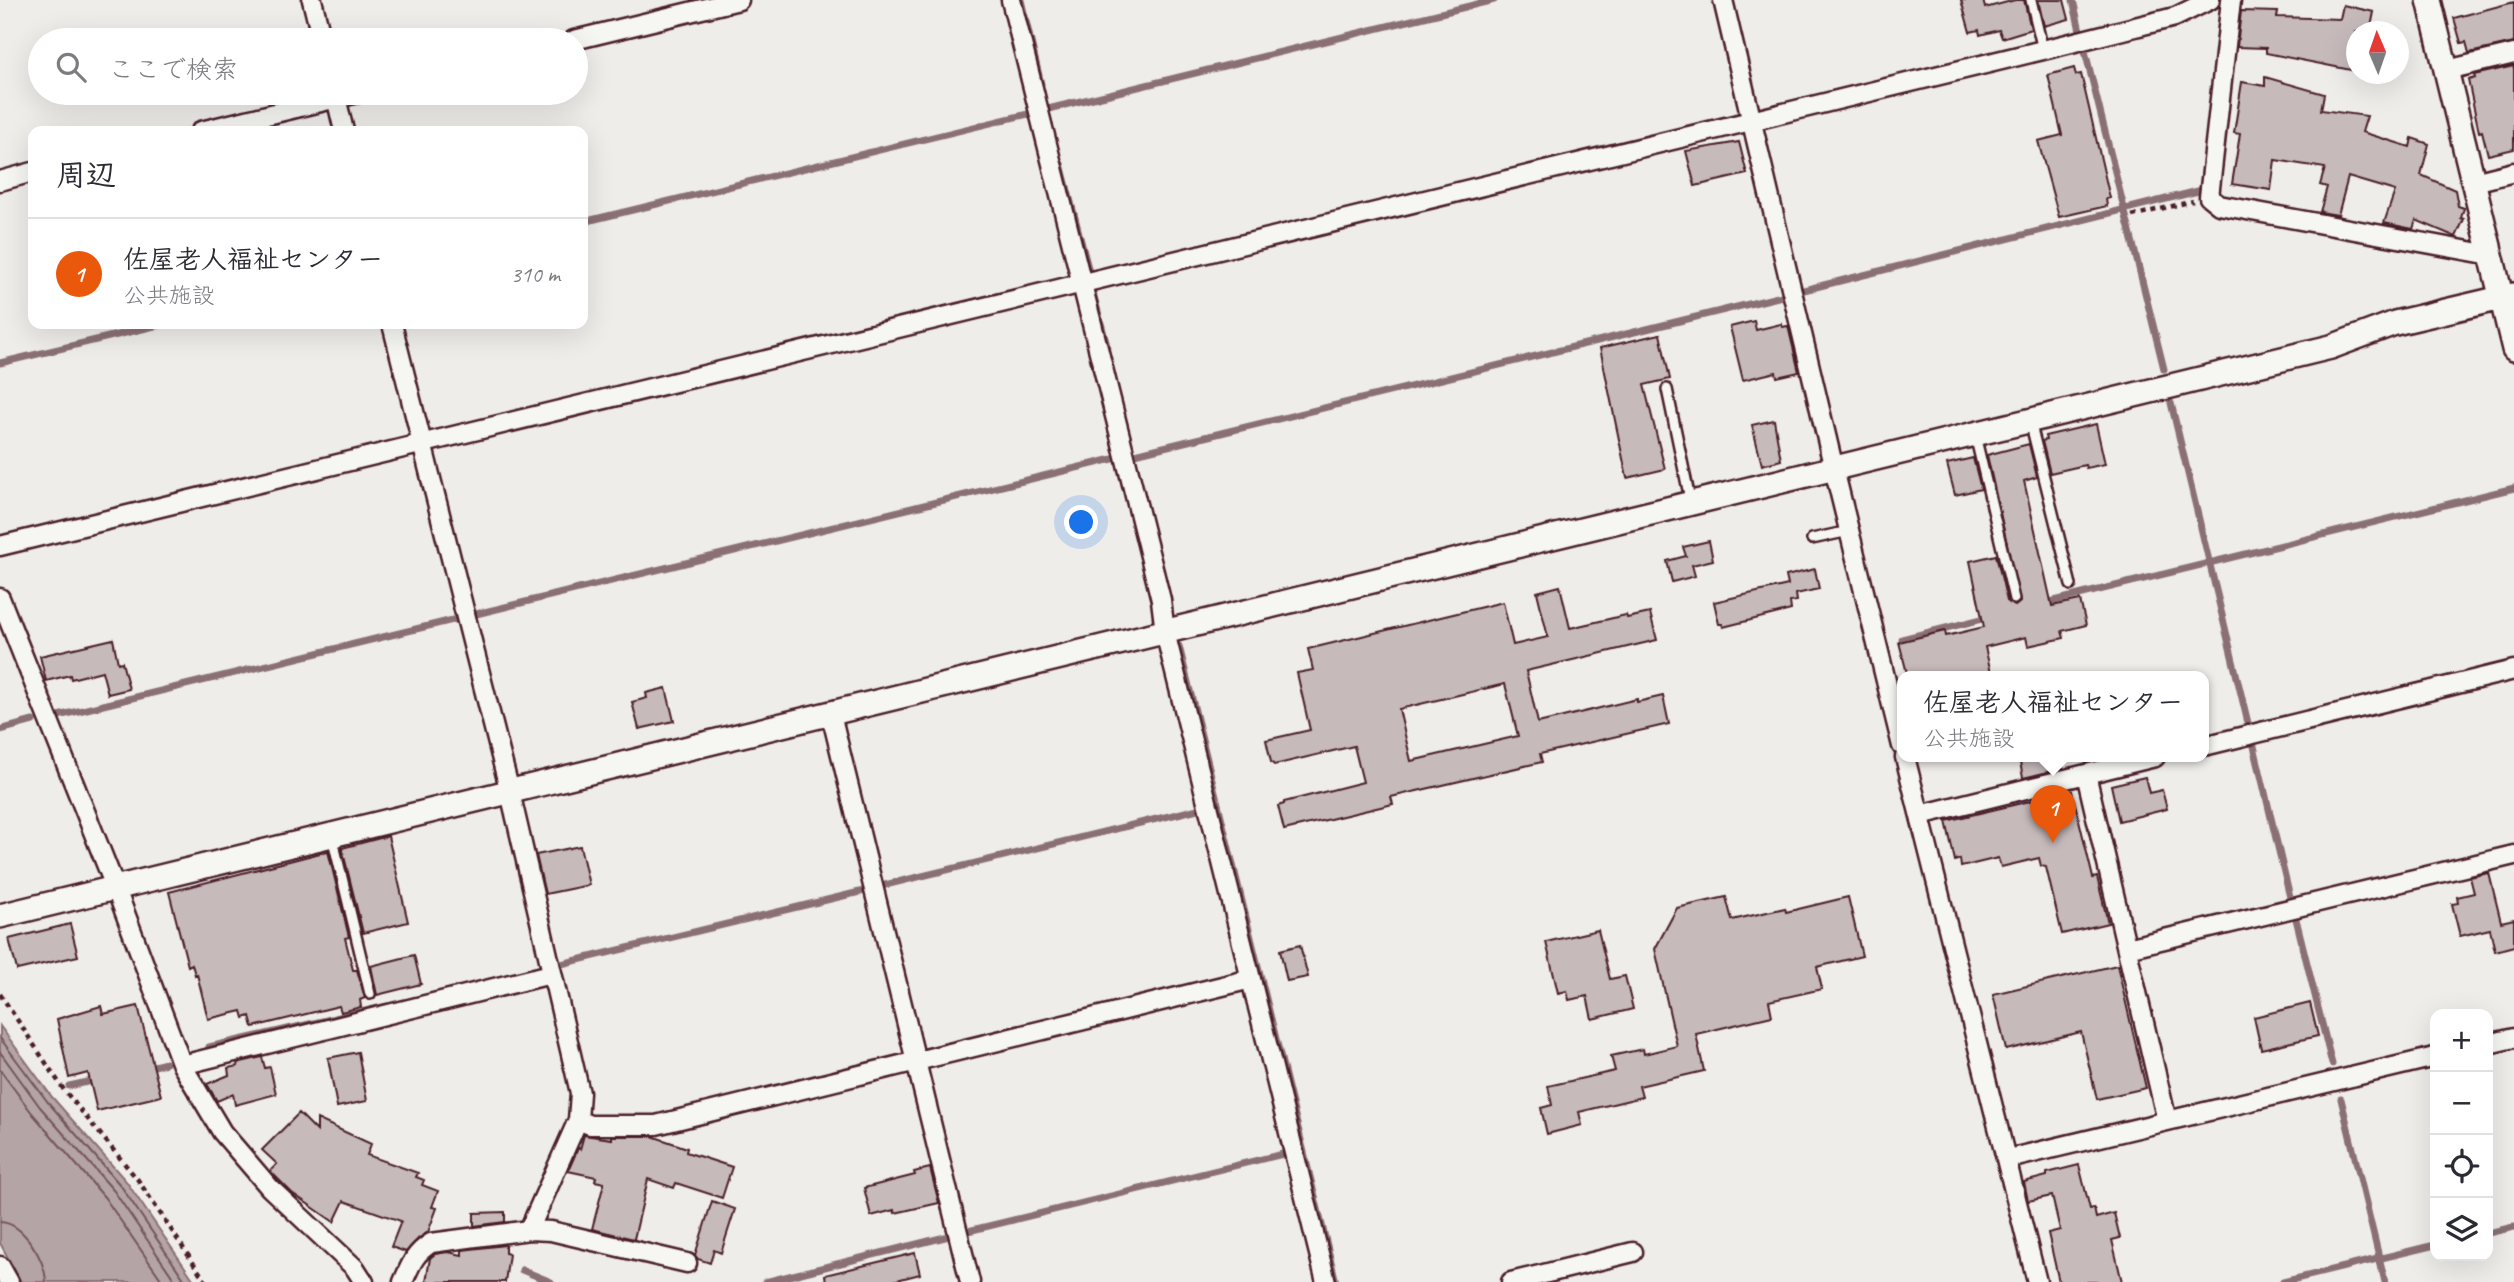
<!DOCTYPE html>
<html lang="ja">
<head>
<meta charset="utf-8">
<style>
  body { margin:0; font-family:Caveat,"Klee One",sans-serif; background:#f7f7f7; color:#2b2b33 }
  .controls { position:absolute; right:21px; bottom:21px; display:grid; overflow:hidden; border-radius:14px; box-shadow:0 7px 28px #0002 }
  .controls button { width:63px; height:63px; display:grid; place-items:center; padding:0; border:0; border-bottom:2px solid #e1e1e2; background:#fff; color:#2b2b33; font:35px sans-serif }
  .compass { position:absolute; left:2346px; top:21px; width:63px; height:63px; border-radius:50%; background:#fff; box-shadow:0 7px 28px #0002; rotate:358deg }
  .you { position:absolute; left:1082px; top:523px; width:24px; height:24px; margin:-18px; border:5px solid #fff; border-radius:50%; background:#1a73e8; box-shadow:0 0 0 10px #1a73e833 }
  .badge { display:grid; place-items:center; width:46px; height:46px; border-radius:50%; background:#ea580c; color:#fff; font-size:23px; font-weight:700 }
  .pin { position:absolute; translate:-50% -58px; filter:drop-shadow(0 2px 4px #0008) }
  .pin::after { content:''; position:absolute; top:37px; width:24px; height:21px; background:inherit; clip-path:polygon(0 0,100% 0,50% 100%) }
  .popup { position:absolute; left:1897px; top:671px; width:312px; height:91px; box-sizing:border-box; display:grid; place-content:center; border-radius:14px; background:#fff; filter:drop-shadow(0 2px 5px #0005); font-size:23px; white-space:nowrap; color:#7c7c81 }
  .popup b { font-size:26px; color:#2b2b33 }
  .popup::after { content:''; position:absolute; left:50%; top:100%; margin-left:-14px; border:14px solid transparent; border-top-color:#fff }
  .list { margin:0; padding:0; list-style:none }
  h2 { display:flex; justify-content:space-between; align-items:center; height:91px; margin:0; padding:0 28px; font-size:30px }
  h2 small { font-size:23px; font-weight:400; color:#7c7c81 }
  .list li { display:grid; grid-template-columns:46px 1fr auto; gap:21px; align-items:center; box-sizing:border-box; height:112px; padding:0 28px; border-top:2px solid #e1e1e2 }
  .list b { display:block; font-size:26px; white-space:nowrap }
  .list p { margin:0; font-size:23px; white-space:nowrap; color:#7c7c81 }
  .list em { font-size:23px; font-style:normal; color:#7c7c81 }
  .icon { flex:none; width:38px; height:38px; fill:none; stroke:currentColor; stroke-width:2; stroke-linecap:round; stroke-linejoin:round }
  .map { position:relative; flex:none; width:2514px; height:1282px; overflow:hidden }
  .search { position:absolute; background:#fff; box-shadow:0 7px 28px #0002; left:28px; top:28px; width:560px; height:77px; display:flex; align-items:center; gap:18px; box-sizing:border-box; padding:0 24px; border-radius:38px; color:#7c7c81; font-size:26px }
  .panel { position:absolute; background:#fff; box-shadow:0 7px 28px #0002; left:28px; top:126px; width:560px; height:203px; border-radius:14px }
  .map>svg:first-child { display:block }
  .water { fill:#b4a4a5; stroke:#8a6f74; stroke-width:2 }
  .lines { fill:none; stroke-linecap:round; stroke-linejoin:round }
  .shore { stroke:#74545c; stroke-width:2 }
  .stream { stroke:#8a6f74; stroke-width:7 }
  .building { fill:#c6babb; stroke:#4a1f2b; stroke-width:2; fill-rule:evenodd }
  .service-casing { stroke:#4a1f2b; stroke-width:14 }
  .minor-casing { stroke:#4a1f2b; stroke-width:23 }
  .tertiary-casing { stroke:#4a1f2b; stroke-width:28 }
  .path { stroke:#4a1f2b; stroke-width:4.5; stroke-dasharray:5 5; stroke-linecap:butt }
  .service { stroke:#f6f6f2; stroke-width:9 }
  .minor { stroke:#f6f6f2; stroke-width:18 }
  .tertiary { stroke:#f6f6f2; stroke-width:23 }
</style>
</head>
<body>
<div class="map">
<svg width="2514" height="1282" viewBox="0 0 2514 1282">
  <rect width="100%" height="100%" fill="#efedea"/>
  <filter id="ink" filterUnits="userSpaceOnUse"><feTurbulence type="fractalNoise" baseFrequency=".0143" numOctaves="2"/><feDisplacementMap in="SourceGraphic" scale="14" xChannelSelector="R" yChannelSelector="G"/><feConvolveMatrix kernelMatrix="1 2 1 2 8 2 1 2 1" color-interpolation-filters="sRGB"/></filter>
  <g filter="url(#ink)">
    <path class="water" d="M 0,1026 L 52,1097 L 126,1181 L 195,1282 L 21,1282 L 0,1243 Z"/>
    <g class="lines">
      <path class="shore" d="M 0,1038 L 47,1101 L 121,1186 L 186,1282
        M 0,1052 L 40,1107 L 114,1191 L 176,1282
        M 0,1070 L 32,1113 L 105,1198 L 163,1282
        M 0,1222 C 24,1223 45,1260 46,1282"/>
      <path class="stream" d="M 1021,0 L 1041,84
        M 2073,0 L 2081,35
        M 2084,47 L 2164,369
        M 1044,110 L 1494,0
        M 1061,164 L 1089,272
        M 583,222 L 1032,113
        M 1800,291 L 2206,189
        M 1093,293 L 1107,346
        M 0,363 L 163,324
        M 2171,403 L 2248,723
        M 1131,455 L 1782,296
        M 2042,604 L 2514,488
        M 472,615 L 1117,458
        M 1902,639 L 1990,617
        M 1179,646 L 1336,1282
        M 58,716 L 457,619
        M 0,730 L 33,721
        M 2253,742 L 2292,906
        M 881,886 L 1202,808
        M 2296,919 L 2332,1064
        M 557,965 L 864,891
        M 209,1047 L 387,1006
        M 146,1068 L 166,1063
        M 69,1086 L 97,1080
        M 2341,1099 L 2385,1282
        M 964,1232 L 1287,1153
        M 2488,1233 L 2514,1227
        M 522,1270 L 551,1282
        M 765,1282 L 949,1236
        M 2283,1282 L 2435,1245"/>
    </g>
    <path class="building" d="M 1961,0 L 1983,0 L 1985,8 L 2015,0 L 2024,0 L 2031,29 L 2002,38 L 1999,30 L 1980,35 L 1979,30 L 1970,32 Z
      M 2038,0 L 2064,0 L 2069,19 L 2044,26 Z
      M 2514,2 L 2514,43 L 2469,53 L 2466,42 L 2461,43 L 2454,18 Z
      M 2343,5 L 2374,12 L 2370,32 L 2356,32 L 2356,71 L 2266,53 L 2266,48 L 2237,47 L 2241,11 L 2278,12 L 2277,17 L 2340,19 Z
      M 2514,66 L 2514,149 L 2488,155 L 2482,131 L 2479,132 L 2468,80 L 2475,78 L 2474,75 Z
      M 2074,68 L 2076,75 L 2081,74 L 2110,198 L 2106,199 L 2107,206 L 2059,217 L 2038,141 L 2062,135 L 2048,75 Z
      M 2265,77 L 2324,94 L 2321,110 L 2367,116 L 2362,132 L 2410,147 L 2412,138 L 2429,144 L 2421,175 L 2455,190 L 2458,206 L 2464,208 L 2461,218 L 2464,219 L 2456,237 L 2416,220 L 2413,229 L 2384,223 L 2395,191 L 2348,177 L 2338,215 L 2320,212 L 2327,187 L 2320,185 L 2325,168 L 2275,160 L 2271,190 L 2232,184 L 2240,134 L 2234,133 L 2242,82 L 2265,86 Z
      M 1739,142 L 1747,174 L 1695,186 L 1686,151 Z
      M 1754,321 L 1756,330 L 1781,324 L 1782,327 L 1788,326 L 1799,372 L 1777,377 L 1776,372 L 1743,380 L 1730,327 Z
      M 1660,334 L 1670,379 L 1644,385 L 1665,469 L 1627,478 L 1600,348 Z
      M 1774,420 L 1781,460 L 1762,465 L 1752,425 Z
      M 2096,424 L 2105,464 L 2086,468 L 2085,465 L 2050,473 L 2042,441 L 2046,440 L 2045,436 Z
      M 2029,444 L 2037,477 L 2024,481 L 2052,606 L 2080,600 L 2086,625 L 2062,631 L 2064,638 L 2028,646 L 2026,637 L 1985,647 L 1992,677 L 1908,677 L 1899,642 L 1945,631 L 1946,636 L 1984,627 L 1970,561 L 1996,555 L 2007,601 L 2015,606 L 2020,602 L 1987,455 Z
      M 1973,458 L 1981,489 L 1955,495 L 1947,464 Z
      M 1709,541 L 1713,560 L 1692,565 L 1695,576 L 1672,582 L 1667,561 L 1686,556 L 1683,547 Z
      M 1815,569 L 1819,589 L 1796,594 L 1797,601 L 1790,602 L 1791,610 L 1723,627 L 1722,624 L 1719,624 L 1714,602 L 1788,585 L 1786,576 Z
      M 1560,586 L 1570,628 L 1626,615 L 1627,618 L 1650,613 L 1657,640 L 1526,671 L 1538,723 L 1637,699 L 1637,702 L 1663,696 L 1669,724 L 1540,754 L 1542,762 L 1391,797 L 1393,804 L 1284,830 L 1278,806 L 1284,804 L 1284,802 L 1363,782 L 1354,746 L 1274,765 L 1271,762 L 1266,740 L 1310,730 L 1297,673 L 1313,670 L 1308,649 L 1503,602 L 1513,645 L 1548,637 L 1537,592 ZM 1505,684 L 1518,736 L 1411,761 L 1399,709 Z
      M 113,639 L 118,663 L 122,662 L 129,689 L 108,694 L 102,671 L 71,679 L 70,675 L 46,681 L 40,656 Z
      M 666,688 L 674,721 L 639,729 L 632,702 L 647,698 L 646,693 Z
      M 2038,757 L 2049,757 L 2052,771 L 2023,778 L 2020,762 Z
      M 2145,777 L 2149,793 L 2162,790 L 2167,809 L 2119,821 L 2111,785 Z
      M 2072,791 L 2093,878 L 2097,877 L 2108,923 L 2062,934 L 2046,867 L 2041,866 L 2039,858 L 2001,867 L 1998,858 L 1961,867 L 1960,859 L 1955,861 L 1946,821 Z
      M 388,836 L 408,922 L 363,933 L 342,848 Z
      M 580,846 L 589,885 L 545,894 L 536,855 Z
      M 328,851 L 349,937 L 345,938 L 353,970 L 357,970 L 365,998 L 360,1000 L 361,1007 L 341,1012 L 339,1006 L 253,1027 L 250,1016 L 244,1018 L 242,1011 L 208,1019 L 197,974 L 195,975 L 192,964 L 188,966 L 169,892 Z
      M 2489,873 L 2501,922 L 2514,919 L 2514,946 L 2495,951 L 2490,929 L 2460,936 L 2452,904 L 2458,903 L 2457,897 L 2474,893 L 2470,877 Z
      M 1726,897 L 1732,920 L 1785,908 L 1786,912 L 1848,897 L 1862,956 L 1817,967 L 1822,989 L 1769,1001 L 1772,1016 L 1696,1034 L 1704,1071 L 1639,1086 L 1642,1097 L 1579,1112 L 1582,1125 L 1547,1134 L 1541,1108 L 1552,1105 L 1548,1086 L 1615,1071 L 1611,1056 L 1643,1049 L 1644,1054 L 1677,1046 L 1655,949 L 1677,908 Z
      M 70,924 L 78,956 L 17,970 L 9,939 Z
      M 1598,930 L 1610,979 L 1625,976 L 1633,1009 L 1592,1019 L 1587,996 L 1569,1000 L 1567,991 L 1558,993 L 1546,942 Z
      M 1300,945 L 1308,977 L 1287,981 L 1280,950 Z
      M 414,955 L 421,984 L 377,995 L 371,966 Z
      M 2117,965 L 2146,1088 L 2097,1099 L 2081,1032 L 2006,1050 L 1993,994 Z
      M 2310,1003 L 2318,1036 L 2261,1049 L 2254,1017 Z
      M 101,1006 L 103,1014 L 138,1006 L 161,1096 L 97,1111 L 88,1073 L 69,1078 L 57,1019 Z
      M 358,1052 L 367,1101 L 337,1107 L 328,1058 Z
      M 262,1057 L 265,1068 L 270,1067 L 276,1094 L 235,1105 L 233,1094 L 217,1101 L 207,1084 L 229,1075 L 228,1068 L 238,1066 L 237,1063 Z
      M 299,1113 L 317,1131 L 317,1119 L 371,1144 L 367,1155 L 418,1173 L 416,1177 L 424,1180 L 422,1185 L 438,1191 L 432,1207 L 437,1208 L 428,1232 L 418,1239 L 406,1252 L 391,1247 L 401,1221 L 344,1201 L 334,1222 L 292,1193 L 270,1171 L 277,1164 L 262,1150 Z
      M 584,1135 L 612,1139 L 612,1136 L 652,1136 L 687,1148 L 686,1152 L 732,1167 L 722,1198 L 676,1183 L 674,1188 L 648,1179 L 634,1239 L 592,1229 L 604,1183 L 595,1181 L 596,1177 L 568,1171 L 578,1148 L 580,1149 Z
      M 2079,1165 L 2090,1209 L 2094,1208 L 2096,1218 L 2114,1213 L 2120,1238 L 2112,1240 L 2122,1282 L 2059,1282 L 2048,1233 L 2060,1230 L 2052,1196 L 2028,1201 L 2024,1182 L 2047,1176 L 2047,1173 Z
      M 930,1168 L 939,1203 L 895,1213 L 894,1210 L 871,1216 L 864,1188 L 915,1175 L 914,1172 Z
      M 712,1201 L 735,1209 L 721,1253 L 714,1250 L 710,1263 L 698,1259 L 695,1255 Z
      M 505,1212 L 505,1222 L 474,1226 L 474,1213 Z
      M 505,1245 L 505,1253 L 509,1254 L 505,1282 L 426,1282 L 430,1258 L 435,1254 L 448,1252 L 462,1255 L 462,1250 Z
      M 915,1253 L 920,1274 L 889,1282 L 826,1282 L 825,1275 Z"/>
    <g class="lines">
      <defs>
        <path id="service" d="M 2031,0 L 2043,50
          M 1667,389 L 1691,504
          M 2030,421 L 2071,585
          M 1975,435 L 2014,599
          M 1812,539 L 1849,531
          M 332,836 L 370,994"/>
        <path id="minor" d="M 312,0 L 322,40
          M 1011,0 L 1161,600 L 1165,632 L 1326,1282
          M 1723,0 L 1834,469 L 1902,746
          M 2231,0 L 2209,197 L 2219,205 L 2491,255
          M 574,40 L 739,0
          M 2447,70 L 2514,54
          M 335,93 L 344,131
          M 201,131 L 358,93
          M 0,181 L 33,172
          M 2474,182 L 2514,172
          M 392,324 L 510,792 L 580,1093 L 578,1120 L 590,1125 L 656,1125 L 1251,979
          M 0,546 L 2043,50 L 2175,17 L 2210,0
          M 0,598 L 116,889 L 182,1065 L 222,1132 L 270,1188 L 355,1268 L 364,1282
          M 831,714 L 970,1282
          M 2204,746 L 2514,670
          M 1905,757 L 2037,1282
          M 2086,774 L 2167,1121
          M 1920,815 L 2155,757
          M 2127,948 L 2514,855
          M 2488,1044 L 2514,1038
          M 182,1065 L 551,974
          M 2008,1159 L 2435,1057
          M 529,1230 L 551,1231 L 687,1263
          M 0,1266 L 9,1282
          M 403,1282 C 411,1264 414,1254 431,1243 L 529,1230 L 578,1120
          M 1511,1282 L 1633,1252"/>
        <path id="tertiary" d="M 2429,0 L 2514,349
          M 0,916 L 2331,347 L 2395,323 L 2514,295"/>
      </defs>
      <use href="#service" class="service-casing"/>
      <use href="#minor" class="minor-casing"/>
      <use href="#tertiary" class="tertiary-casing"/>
      <path class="path" d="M 2132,216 L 2193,201
        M 0,994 L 64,1090 L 138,1180 L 206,1282"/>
      <use href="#service" class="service"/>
      <use href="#minor" class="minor"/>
      <use href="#tertiary" class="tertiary"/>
    </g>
  </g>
</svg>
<div class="controls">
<button>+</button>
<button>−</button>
<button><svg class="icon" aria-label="locate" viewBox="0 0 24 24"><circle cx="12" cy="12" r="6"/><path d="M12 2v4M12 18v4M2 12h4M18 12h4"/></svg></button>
<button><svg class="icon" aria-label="layers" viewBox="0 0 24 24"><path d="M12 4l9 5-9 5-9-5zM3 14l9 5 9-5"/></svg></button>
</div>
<svg class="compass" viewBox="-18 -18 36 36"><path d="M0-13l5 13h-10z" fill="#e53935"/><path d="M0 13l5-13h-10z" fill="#7c7c81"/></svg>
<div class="you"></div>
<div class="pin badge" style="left:2053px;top:843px">1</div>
<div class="popup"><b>佐屋老人福祉センター</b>公共施設</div>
<div class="search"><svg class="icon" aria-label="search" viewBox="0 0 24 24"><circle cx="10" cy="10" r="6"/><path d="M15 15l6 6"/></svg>ここで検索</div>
<section class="panel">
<h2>周辺<small></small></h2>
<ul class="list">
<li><span class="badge">1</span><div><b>佐屋老人福祉センター</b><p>公共施設</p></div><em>310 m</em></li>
</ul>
</section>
</div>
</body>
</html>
